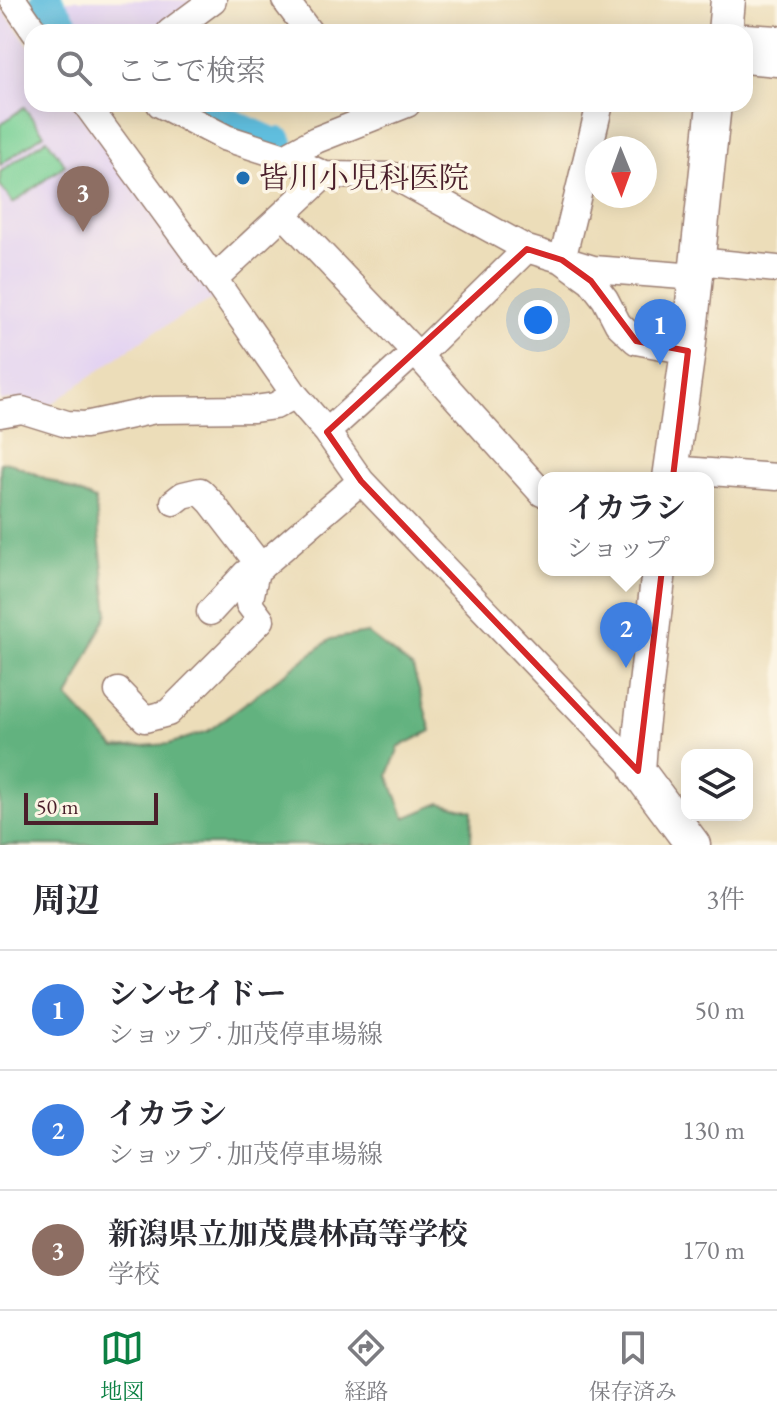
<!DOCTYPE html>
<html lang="ja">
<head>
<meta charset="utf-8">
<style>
  body { margin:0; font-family:"EB Garamond","Noto Serif JP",serif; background:#f7f7f7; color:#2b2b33 }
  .controls { position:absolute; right:24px; bottom:24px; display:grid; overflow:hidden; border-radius:16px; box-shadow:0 4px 20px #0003 }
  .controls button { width:72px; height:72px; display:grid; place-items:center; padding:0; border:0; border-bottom:2px solid #e1e1e2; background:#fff; color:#2b2b33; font:40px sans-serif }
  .compass { position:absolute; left:585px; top:136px; width:72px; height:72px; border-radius:50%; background:#fff; box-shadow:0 4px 20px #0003; rotate:179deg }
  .scale { position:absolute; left:24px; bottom:20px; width:134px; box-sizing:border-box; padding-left:8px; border:4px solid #4a1f2b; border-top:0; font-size:22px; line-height:28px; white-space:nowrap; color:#4a1f2b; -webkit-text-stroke:6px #fcf5e5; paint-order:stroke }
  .you { position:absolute; left:538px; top:320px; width:28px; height:28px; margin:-20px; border:6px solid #fff; border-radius:50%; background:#1a73e8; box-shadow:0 0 0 12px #1a73e833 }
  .badge { display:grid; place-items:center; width:52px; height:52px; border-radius:50%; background:#0b8043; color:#fff; font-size:26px; font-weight:700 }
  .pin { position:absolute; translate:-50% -66px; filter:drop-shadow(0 2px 4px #0008) }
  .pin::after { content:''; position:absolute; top:42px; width:28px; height:24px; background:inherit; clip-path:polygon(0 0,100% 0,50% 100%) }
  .popup { position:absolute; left:538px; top:472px; width:176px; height:104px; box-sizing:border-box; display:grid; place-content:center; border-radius:16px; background:#fff; filter:drop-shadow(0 2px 6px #0005); font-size:26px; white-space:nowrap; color:#7c7c81 }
  .popup b { font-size:30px; color:#2b2b33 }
  .popup::after { content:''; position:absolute; left:50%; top:100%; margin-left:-16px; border:16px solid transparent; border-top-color:#fff }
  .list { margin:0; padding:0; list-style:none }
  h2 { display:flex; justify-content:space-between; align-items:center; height:104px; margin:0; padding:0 32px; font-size:34px }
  h2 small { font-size:26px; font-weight:400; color:#7c7c81 }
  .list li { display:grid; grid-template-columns:52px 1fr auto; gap:24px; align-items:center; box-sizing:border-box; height:120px; padding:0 32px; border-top:2px solid #e1e1e2 }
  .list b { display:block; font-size:30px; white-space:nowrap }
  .list p { margin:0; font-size:26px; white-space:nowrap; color:#7c7c81 }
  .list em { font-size:26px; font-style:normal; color:#7c7c81 }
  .icon { flex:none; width:44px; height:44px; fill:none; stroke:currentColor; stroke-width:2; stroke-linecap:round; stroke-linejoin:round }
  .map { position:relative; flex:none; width:777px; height:845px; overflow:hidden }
  .search { position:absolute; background:#fff; box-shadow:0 4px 20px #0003; left:24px; right:24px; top:24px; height:88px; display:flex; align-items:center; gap:20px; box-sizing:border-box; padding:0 28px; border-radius:24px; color:#7c7c81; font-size:30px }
  .sheet { height:464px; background:#fff }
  nav { display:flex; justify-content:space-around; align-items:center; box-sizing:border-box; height:112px; border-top:2px solid #e1e1e2; background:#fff; font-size:22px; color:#7c7c81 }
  nav a { display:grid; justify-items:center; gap:4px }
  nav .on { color:#0b8043 }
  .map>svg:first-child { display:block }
  .built { fill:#e3d3f2 }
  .green { fill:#78d096; stroke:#617860; stroke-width:2 }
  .forest { fill:#62b27f; stroke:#566855; stroke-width:2 }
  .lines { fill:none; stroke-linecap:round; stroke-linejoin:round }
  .river { stroke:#60bede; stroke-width:32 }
  .minor-casing { stroke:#9b7e72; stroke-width:29 }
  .major-casing { stroke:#9b7e72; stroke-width:37 }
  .minor { stroke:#fff; stroke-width:26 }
  .major { stroke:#fff; stroke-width:34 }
  .marked { fill:none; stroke:#d62828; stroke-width:6; stroke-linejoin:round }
  .poi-dot { fill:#1f6fb2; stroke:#fcf5e5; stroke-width:3 }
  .labels { text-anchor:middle; stroke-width:7; stroke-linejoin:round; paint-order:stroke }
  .poi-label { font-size:30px; fill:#4a1f2b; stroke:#fcf5e5; text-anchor:start }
</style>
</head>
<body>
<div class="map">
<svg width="777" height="845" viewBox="0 0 777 845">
  <rect width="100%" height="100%" fill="#fcf5e5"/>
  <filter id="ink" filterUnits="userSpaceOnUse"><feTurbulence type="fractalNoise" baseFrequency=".0125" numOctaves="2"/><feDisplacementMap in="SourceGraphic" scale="16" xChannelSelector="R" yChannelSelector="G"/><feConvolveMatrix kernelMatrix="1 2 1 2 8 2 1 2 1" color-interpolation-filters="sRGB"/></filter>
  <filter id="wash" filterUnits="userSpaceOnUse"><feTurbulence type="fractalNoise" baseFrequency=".006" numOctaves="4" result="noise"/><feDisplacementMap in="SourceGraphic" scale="32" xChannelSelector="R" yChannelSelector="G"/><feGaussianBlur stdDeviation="1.8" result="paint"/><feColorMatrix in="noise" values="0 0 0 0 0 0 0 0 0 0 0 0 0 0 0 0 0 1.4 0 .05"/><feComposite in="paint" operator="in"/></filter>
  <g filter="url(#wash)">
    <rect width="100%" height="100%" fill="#ecddb9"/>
    <path class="built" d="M 58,0 L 201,0 L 155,32 L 81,32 Z
      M 0,6 L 32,50 L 32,104 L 73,104 L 214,298 L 149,335 L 50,405 L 9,399 L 0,401 Z"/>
    <path class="green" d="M 24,107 L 44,134 L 0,165 L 0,125 Z
      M 47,139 L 65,165 L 13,203 L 0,185 L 0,172 Z"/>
    <path class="forest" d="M 8,462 L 95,500 L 108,613 L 68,698 L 115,748 L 169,744 L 208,731 L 331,639 L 367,633 L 413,668 L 431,731 L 399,747 L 388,775 L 405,818 L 440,803 L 472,811 L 471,845 L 0,845 L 0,463 Z"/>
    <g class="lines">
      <path class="river" d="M 46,0 L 68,32
        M 185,104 L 272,143 L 278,143"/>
    </g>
  </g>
  <g filter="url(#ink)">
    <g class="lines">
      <defs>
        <path id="minor" d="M 13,0 L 35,32
          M 285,0 L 309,32
          M 170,32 L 213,0
          M 745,37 L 777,39
          M 745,60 L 777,63
          M 86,104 L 214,279 L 295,395 L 327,432 L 361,481 L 638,771
          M 160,104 L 226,138 L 285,157 L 325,175 L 394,176 L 527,249 L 593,269 L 696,277
          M 600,104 L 562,260 L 591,281 L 605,299 L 618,324 L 636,341 L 688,351
          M 285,157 L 316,140 L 407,104
          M 293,224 L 415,352 L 542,493
          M 698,261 L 777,269
          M 214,279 L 325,175
          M 418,356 L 527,249
          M 0,414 L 22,410 L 67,424 L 85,425 L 155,410 L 254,409 L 275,406 L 295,395
          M 327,432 L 415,352
          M 671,469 L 777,477
          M 174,502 L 183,495 L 200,491 L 211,502 L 261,567
          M 210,612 L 246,573 L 256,571
          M 118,691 L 145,719 L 168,713 L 261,620 L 249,604 L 256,571 L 361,481"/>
        <path id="major" d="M 725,32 L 728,0
          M 670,478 L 688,351 L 714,104
          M 659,570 L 641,729 L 638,771 L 693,845"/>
      </defs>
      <use href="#minor" class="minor-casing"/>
      <use href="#major" class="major-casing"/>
      <use href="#minor" class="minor"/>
      <use href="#major" class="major"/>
    </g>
  </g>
  <path class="marked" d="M 527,249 L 562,260 L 591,281 L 636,341 L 688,351 L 638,771 L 361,481 L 327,432 Z"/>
  <circle class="poi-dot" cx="243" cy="178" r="8"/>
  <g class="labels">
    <g class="poi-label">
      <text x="259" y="188">皆川小児科医院</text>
    </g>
  </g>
</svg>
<div class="controls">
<button><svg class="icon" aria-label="layers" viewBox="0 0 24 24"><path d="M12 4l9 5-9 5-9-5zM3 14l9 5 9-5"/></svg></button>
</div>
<svg class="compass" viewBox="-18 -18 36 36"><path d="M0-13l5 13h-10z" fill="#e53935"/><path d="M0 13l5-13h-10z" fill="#7c7c81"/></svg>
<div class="scale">50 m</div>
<div class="you"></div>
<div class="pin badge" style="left:660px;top:365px;background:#3f7fe0">1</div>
<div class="pin badge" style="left:626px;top:668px;background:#3f7fe0">2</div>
<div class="popup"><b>イカラシ</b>ショップ</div>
<div class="pin badge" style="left:83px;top:232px;background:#8d6e63">3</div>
<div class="search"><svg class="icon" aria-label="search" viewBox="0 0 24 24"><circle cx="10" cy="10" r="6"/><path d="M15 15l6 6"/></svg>ここで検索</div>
</div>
<section class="sheet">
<h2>周辺<small>3件</small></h2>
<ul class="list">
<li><span class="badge" style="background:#3f7fe0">1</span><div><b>シンセイドー</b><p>ショップ · 加茂停車場線</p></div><em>50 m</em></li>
<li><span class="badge" style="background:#3f7fe0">2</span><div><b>イカラシ</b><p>ショップ · 加茂停車場線</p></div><em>130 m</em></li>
<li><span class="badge" style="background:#8d6e63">3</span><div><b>新潟県立加茂農林高等学校</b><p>学校</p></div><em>170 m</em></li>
</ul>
</section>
<nav>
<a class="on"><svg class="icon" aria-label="map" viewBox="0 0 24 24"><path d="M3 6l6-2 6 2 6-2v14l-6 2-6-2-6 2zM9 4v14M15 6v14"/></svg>地図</a>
<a><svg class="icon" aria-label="directions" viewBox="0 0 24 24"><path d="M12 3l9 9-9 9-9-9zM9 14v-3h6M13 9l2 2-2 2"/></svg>経路</a>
<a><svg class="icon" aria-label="saved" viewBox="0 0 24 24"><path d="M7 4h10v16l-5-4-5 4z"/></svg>保存済み</a>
</nav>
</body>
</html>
